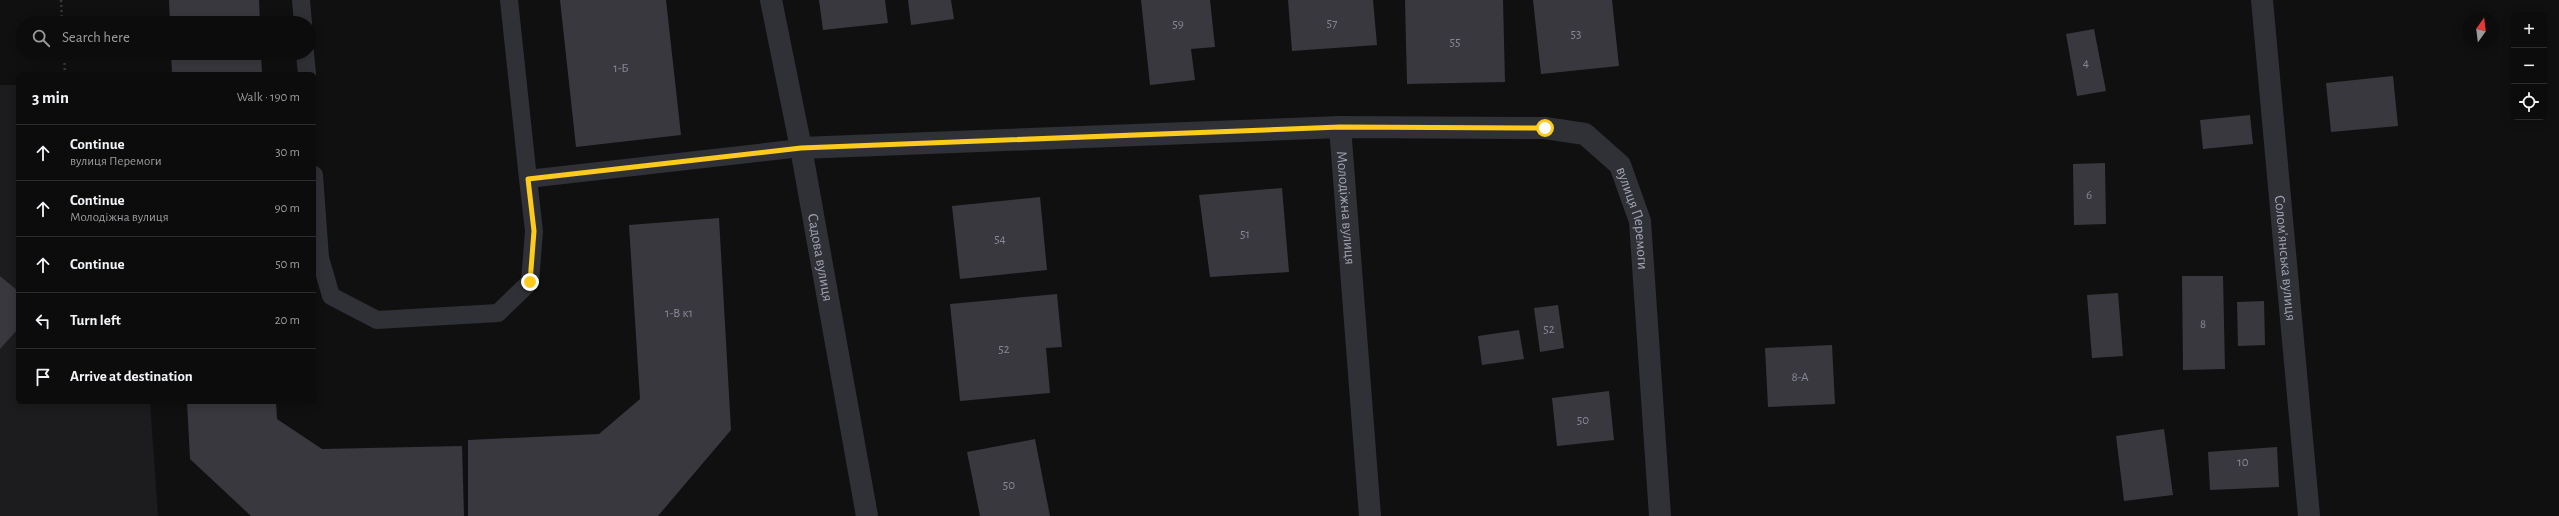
<!DOCTYPE html>
<html lang="en">
<head>
<meta charset="utf-8">
<style>
  body { margin:0; font-family:"Alegreya Sans",sans-serif; background:#151516; color:#f1f3f6 }
  .controls { position:absolute; right:12px; top:12px; display:grid; overflow:hidden; border-radius:6px; box-shadow:0 2px 10px #0003 }
  .controls button { width:36px; height:36px; display:grid; place-items:center; padding:0; border:0; border-bottom:1px solid #2c2c2e; background:#0c0c0d; color:#f1f3f6; font:20px sans-serif }
  .compass { position:absolute; left:2463px; top:12px; width:36px; height:36px; border-radius:50%; background:#0c0c0d; box-shadow:0 2px 10px #0003; rotate:14deg }
  .stop { position:absolute; width:12px; height:12px; margin:-9px; border:3px solid #fccb1d; border-radius:50%; background:#fff }
  .stop.end { background:#fccb1d; border-color:#fff; box-shadow:0 1px 4px #0008 }
  .list { margin:0; padding:0; list-style:none }
  h2 { display:flex; justify-content:space-between; align-items:center; height:52px; margin:0; padding:0 16px; font-size:17px }
  h2 small { font-size:13px; font-weight:400; color:#9a9b9d }
  .list li { display:grid; grid-template-columns:26px 1fr auto; gap:12px; align-items:center; box-sizing:border-box; height:56px; padding:0 16px; border-top:1px solid #2c2c2e }
  .list b { display:block; font-size:15px; white-space:nowrap }
  .list p { margin:0; font-size:13px; white-space:nowrap; color:#9a9b9d }
  .list em { font-size:13px; font-style:normal; color:#9a9b9d }
  .icon { flex:none; width:22px; height:22px; fill:none; stroke:currentColor; stroke-width:2; stroke-linecap:round; stroke-linejoin:round }
  .map { position:relative; flex:none; width:2559px; height:516px; overflow:hidden }
  .search { position:absolute; background:#0c0c0d; box-shadow:0 2px 10px #0003; left:16px; top:16px; width:300px; height:44px; display:flex; align-items:center; gap:10px; box-sizing:border-box; padding:0 14px; border-radius:22px; color:#9a9b9d; font-size:15px }
  .panel { position:absolute; background:#0c0c0d; box-shadow:0 2px 10px #0003; left:16px; top:72px; width:300px; height:332px; border-radius:6px }
  .map>svg:first-child { display:block }
  .built { fill:#1c1c1e }
  .building { fill:#39383e }
  .lines { fill:none; stroke-linecap:round; stroke-linejoin:round }
  .path { stroke:#36383d; stroke-width:2.5; stroke-dasharray:2 3; stroke-linecap:butt }
  .service { stroke:#303136; stroke-width:18 }
  .minor { stroke:#303136; stroke-width:22 }
  .route { stroke:#fccb1d; stroke-width:5 }
  .labels { text-anchor:middle; stroke-width:4; stroke-linejoin:round; paint-order:stroke }
  .number-label { font-size:13px; fill:#868896 }
  .street-label { font-size:15px; fill:#a0a3b3; stroke:#0b0b0c }
</style>
</head>
<body>
<div class="map">
<svg width="2559" height="516" viewBox="0 0 2559 516">
  <rect width="100%" height="100%" fill="#101011"/>
  <path class="built" d="M 0,85 L 18,85 L 18,402 L 150,402 L 158,516 L 0,516 Z"/>
  <path class="building" d="M 169,0 L 259,0 L 260,23 L 170,23 Z
    M 560,0 L 666,0 L 681,135 L 576,147 Z
    M 819,0 L 885,0 L 888,23 L 823,30 Z
    M 908,0 L 951,0 L 954,19 L 911,25 Z
    M 1141,0 L 1210,0 L 1215,47 L 1191,49 L 1195,80 L 1150,85 Z
    M 1288,0 L 1373,0 L 1377,45 L 1292,51 Z
    M 1405,0 L 1503,0 L 1505,82 L 1407,84 Z
    M 1533,0 L 1612,0 L 1619,66 L 1541,74 Z
    M 2094,29 L 2106,91 L 2077,96 L 2066,34 Z
    M 171,53 L 261,53 L 262,74 L 172,74 Z
    M 2393,76 L 2398,126 L 2331,132 L 2326,83 Z
    M 2250,115 L 2253,144 L 2203,149 L 2200,120 Z
    M 2105,163 L 2106,224 L 2074,225 L 2073,164 Z
    M 1282,188 L 1289,272 L 1210,277 L 1199,195 Z
    M 1040,197 L 1047,270 L 960,279 L 952,206 Z
    M 719,218 L 731,430 L 658,516 L 468,516 L 468,440 L 599,434 L 640,399 L 629,225 Z
    M 0,276 L 18,291 L 18,329 L 0,349 Z
    M 2182,276 L 2223,276 L 2225,369 L 2183,370 Z
    M 2118,293 L 2123,356 L 2092,358 L 2087,295 Z
    M 1057,294 L 1062,347 L 1046,348 L 1050,393 L 960,401 L 950,304 Z
    M 2264,301 L 2265,345 L 2238,346 L 2237,302 Z
    M 1558,305 L 1564,348 L 1540,352 L 1534,308 Z
    M 1519,330 L 1524,359 L 1482,365 L 1478,336 Z
    M 1832,345 L 1835,404 L 1768,407 L 1765,348 Z
    M 1609,391 L 1614,440 L 1557,446 L 1552,398 Z
    M 187,402 L 276,402 L 277,419 L 322,449 L 462,446 L 464,516 L 251,516 L 190,459 Z
    M 2164,429 L 2173,495 L 2124,501 L 2116,436 Z
    M 1035,439 L 1050,516 L 980,516 L 967,452 Z
    M 2277,447 L 2279,487 L 2210,490 L 2208,452 Z"/>
  <g class="lines">
    <path class="path" d="M 61,0 L 62,23
      M 64,53 L 65,74"/>
    <path class="service" d="M 301,0 L 303,23
      M 509,0 L 528,179 L 801,148
      M 305,53 L 307,74
      M 314,175 L 320,258 L 331,296 L 377,320 L 498,313 L 530,282 L 534,231 L 528,179"/>
    <g class="minor">
      <path id="s1" d="M 771,0 L 801,148 L 867,516"/>
      <path id="s2" d="M 2262,0 L 2309,516"/>
      <path id="s3" d="M 1340,127 L 1370,516"/>
      <path id="s4" d="M 801,148 L 1340,127 L 1545,128 L 1585,134 L 1620,165 L 1640,221 L 1660,516"/>
    </g>
  </g>
  <g class="lines">
    <path class="route" d="M 530,282 L 534,231 L 528,179 L 801,148 L 1340,127 L 1545,128"/>
  </g>
  <g class="labels">
    <g class="number-label">
      <text x="1332" y="27">57</text>
      <text x="1178" y="28">59</text>
      <text x="1576" y="38">53</text>
      <text x="1455" y="46">55</text>
      <text x="2086" y="67">4</text>
      <text x="621" y="72">1-Б</text>
      <text x="2089" y="199">6</text>
      <text x="1245" y="238">51</text>
      <text x="1000" y="243">54</text>
      <text x="679" y="317">1-В к1</text>
      <text x="2203" y="328">8</text>
      <text x="1549" y="333">52</text>
      <text x="1004" y="353">52</text>
      <text x="1800" y="381">8-А</text>
      <text x="1583" y="424">50</text>
      <text x="2243" y="466">10</text>
      <text x="1009" y="489">50</text>
    </g>
    <g class="street-label">
      <text dy="5" stroke="none"><textPath href="#s3" startOffset="81">Молодіжна вулиця</textPath></text>
      <text dy="5" stroke="none"><textPath href="#s4" startOffset="887">вулиця Перемоги</textPath></text>
      <text dy="5" stroke="none"><textPath href="#s1" startOffset="262">Садова вулиця</textPath></text>
      <text dy="5" stroke="none"><textPath href="#s2" startOffset="259">Солом'янська вулиця</textPath></text>
    </g>
  </g>
</svg>
<div class="controls">
<button>+</button>
<button>−</button>
<button><svg class="icon" aria-label="locate" viewBox="0 0 24 24"><circle cx="12" cy="12" r="6"/><path d="M12 2v4M12 18v4M2 12h4M18 12h4"/></svg></button>
</div>
<svg class="compass" viewBox="-18 -18 36 36"><path d="M0-13l5 13h-10z" fill="#e53935"/><path d="M0 13l5-13h-10z" fill="#9a9b9d"/></svg>
<div class="stop" style="left:1545px;top:128px"></div>
<div class="stop end" style="left:530px;top:282px"></div>
<div class="search"><svg class="icon" aria-label="search" viewBox="0 0 24 24"><circle cx="10" cy="10" r="6"/><path d="M15 15l6 6"/></svg>Search here</div>
<section class="panel">
<h2>3 min<small>Walk · 190 m</small></h2>
<ul class="list">
<li><svg class="icon" aria-label="ahead" viewBox="0 0 24 24"><path d="M12 20V5M6 11l6-6 6 6"/></svg><div><b>Continue</b><p>вулиця Перемоги</p></div><em>30 m</em></li>
<li><svg class="icon" aria-label="ahead" viewBox="0 0 24 24"><path d="M12 20V5M6 11l6-6 6 6"/></svg><div><b>Continue</b><p>Молодіжна вулиця</p></div><em>90 m</em></li>
<li><svg class="icon" aria-label="ahead" viewBox="0 0 24 24"><path d="M12 20V5M6 11l6-6 6 6"/></svg><div><b>Continue</b></div><em>50 m</em></li>
<li><svg class="icon" aria-label="left" viewBox="0 0 24 24"><path d="M17 20v-9H6M10 6l-5 5 5 5"/></svg><div><b>Turn left</b></div><em>20 m</em></li>
<li><svg class="icon" aria-label="arrive" viewBox="0 0 24 24"><path d="M6 21V4h12l-3 4 3 4H6"/></svg><div><b>Arrive at destination</b></div></li>
</ul>
</section>
</div>
</body>
</html>
